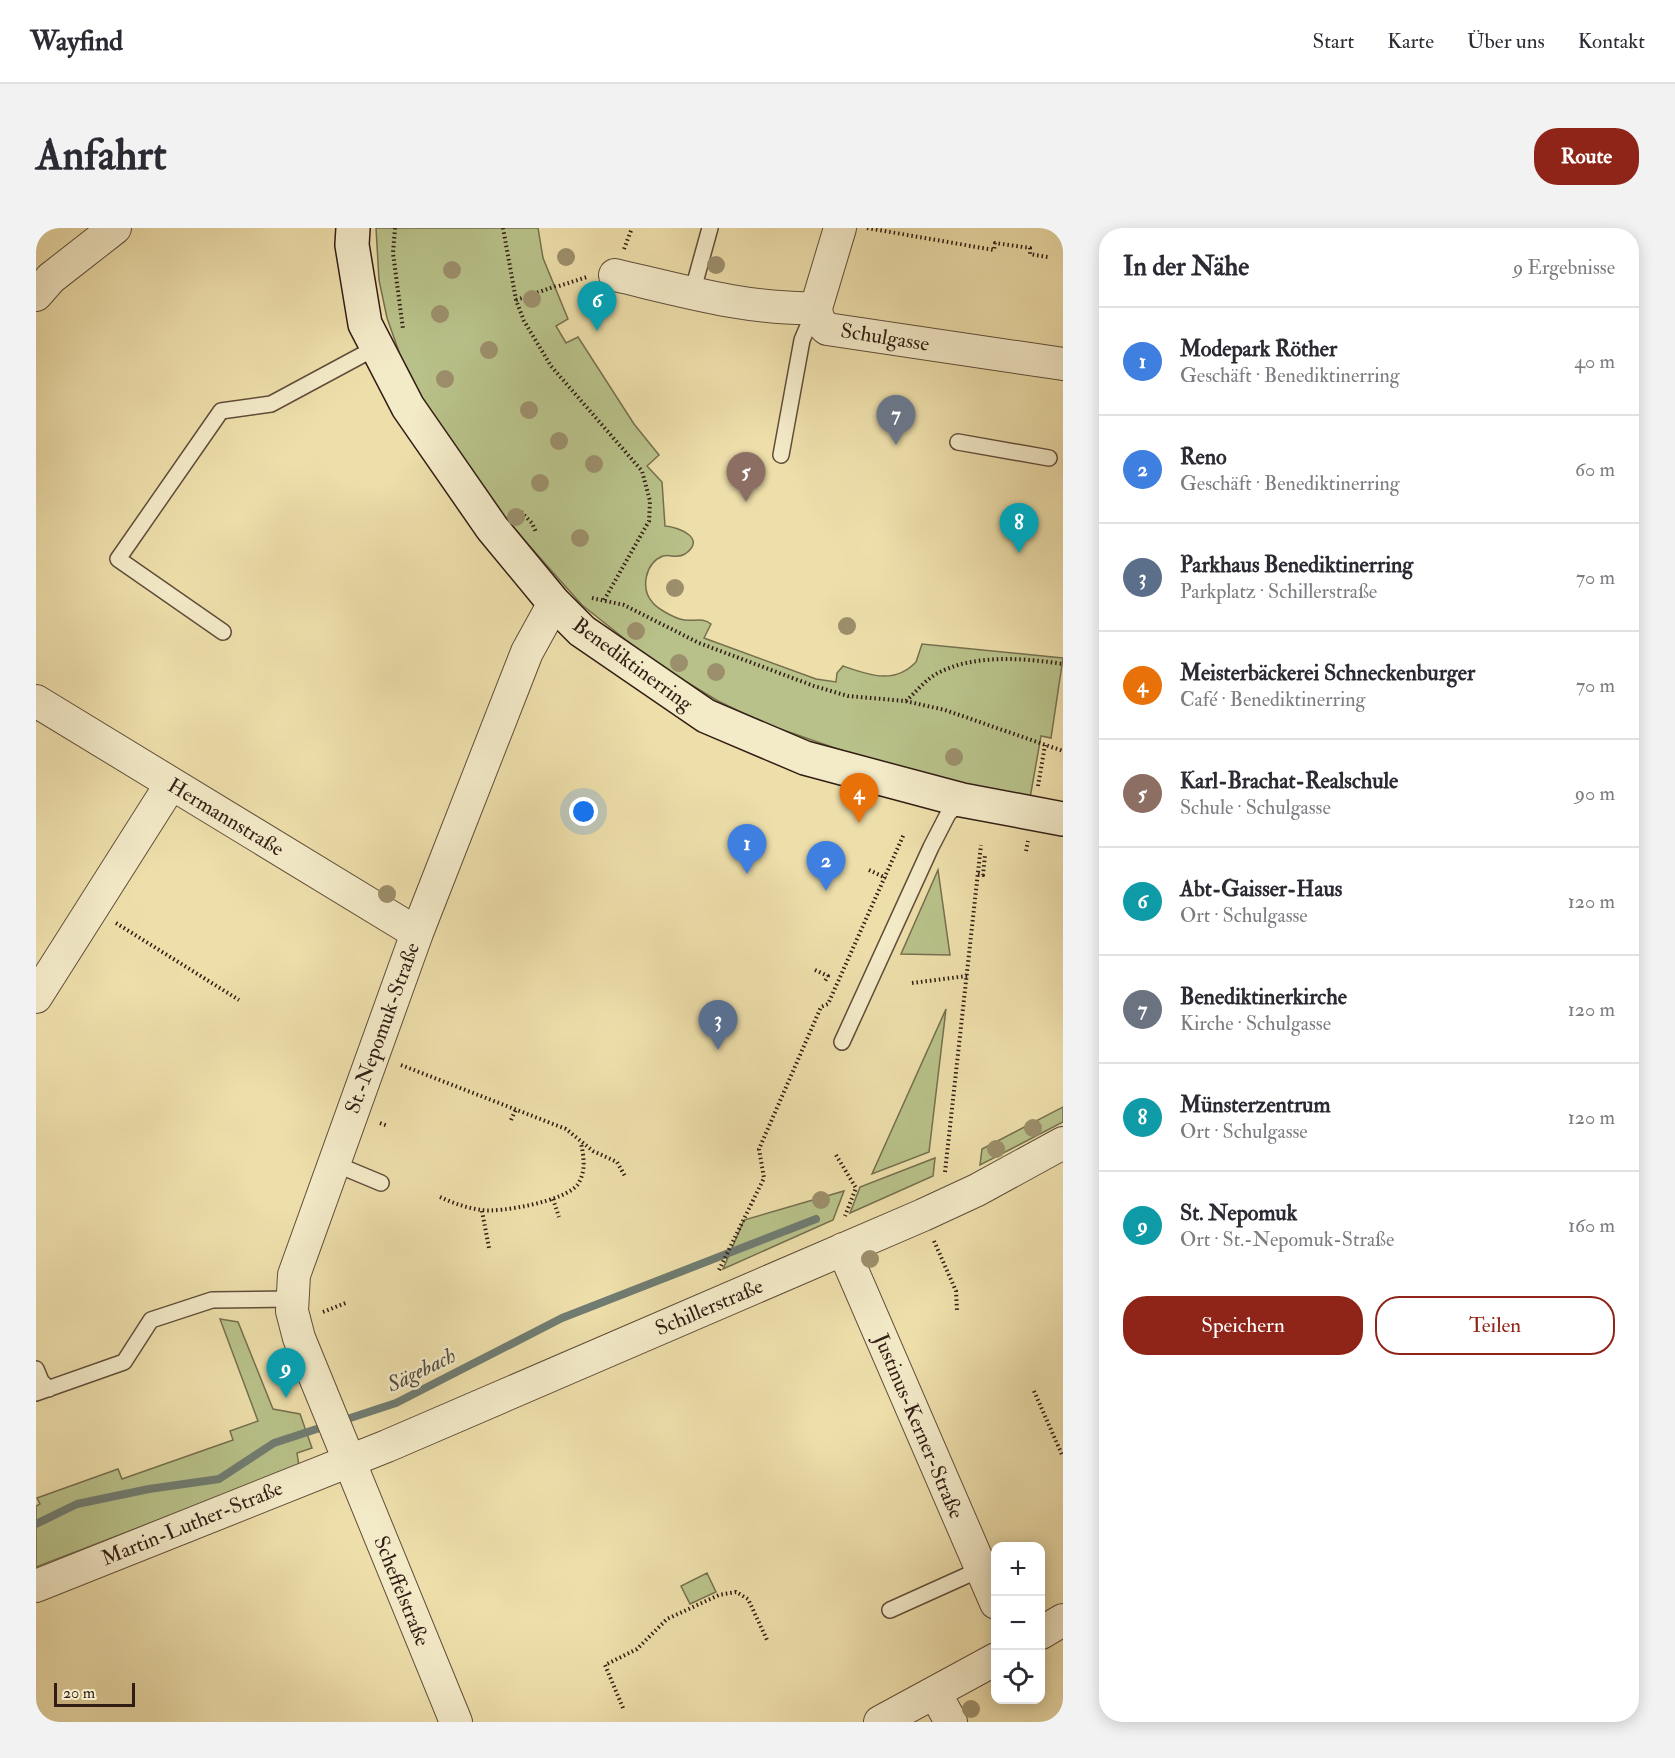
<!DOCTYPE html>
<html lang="de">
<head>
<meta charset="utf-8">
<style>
  body { margin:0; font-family:"IM FELL Double Pica",serif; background:#f2f2f3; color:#2b2b33 }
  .controls { position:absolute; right:18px; bottom:18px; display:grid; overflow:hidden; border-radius:12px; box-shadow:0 3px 15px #0003 }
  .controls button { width:54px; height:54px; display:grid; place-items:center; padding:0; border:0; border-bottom:2px solid #e1e1e2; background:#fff; color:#2b2b33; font:30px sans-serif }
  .scale { position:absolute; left:18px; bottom:15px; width:81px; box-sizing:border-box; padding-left:6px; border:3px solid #321d14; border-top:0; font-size:16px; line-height:21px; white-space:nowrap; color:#321d14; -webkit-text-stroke:4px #f3eac8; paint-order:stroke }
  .you { position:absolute; left:548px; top:584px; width:21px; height:21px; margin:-15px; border:4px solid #fff; border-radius:50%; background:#1a73e8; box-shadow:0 0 0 9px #1a73e833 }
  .badge { display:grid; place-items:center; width:39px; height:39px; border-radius:50%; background:#8f2418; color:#fff; font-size:20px; font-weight:700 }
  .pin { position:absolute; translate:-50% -50px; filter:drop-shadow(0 2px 3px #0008) }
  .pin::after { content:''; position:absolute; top:32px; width:21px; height:18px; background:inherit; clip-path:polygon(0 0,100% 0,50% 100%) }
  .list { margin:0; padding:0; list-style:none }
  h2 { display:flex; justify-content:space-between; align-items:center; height:78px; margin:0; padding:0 24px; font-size:26px }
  h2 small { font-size:20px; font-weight:400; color:#7c7c81 }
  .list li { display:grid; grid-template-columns:39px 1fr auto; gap:18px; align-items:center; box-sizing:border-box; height:108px; padding:0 24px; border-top:2px solid #e1e1e2 }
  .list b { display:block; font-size:22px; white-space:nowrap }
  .list p { margin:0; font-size:20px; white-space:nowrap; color:#7c7c81 }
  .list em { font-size:20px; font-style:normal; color:#7c7c81 }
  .actions { display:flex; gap:12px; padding:18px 24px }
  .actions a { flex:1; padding:14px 0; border:2px solid #8f2418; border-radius:24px; text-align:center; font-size:21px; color:#8f2418 }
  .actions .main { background:#8f2418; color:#fff }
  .icon { flex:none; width:33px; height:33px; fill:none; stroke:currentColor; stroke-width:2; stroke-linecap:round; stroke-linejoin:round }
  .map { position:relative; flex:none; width:1027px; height:1494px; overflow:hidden; border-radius:24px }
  header { display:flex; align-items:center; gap:36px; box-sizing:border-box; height:84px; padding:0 30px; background:#fff; border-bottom:2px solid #e1e1e2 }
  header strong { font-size:28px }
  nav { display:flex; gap:33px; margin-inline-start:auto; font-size:21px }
  .intro { display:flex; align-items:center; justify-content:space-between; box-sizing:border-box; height:144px; padding:0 36px }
  h1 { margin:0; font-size:42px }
  .button { padding:15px 27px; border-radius:24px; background:#8f2418; color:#fff; font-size:21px; font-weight:700 }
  main { display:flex; gap:36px; padding:0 36px }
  aside { flex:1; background:#fff; border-radius:24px; box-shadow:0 3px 15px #0003 }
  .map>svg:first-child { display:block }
  .green { fill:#b8c189; stroke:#756f4e; stroke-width:1.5 }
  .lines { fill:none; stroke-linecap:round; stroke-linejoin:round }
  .stream { stroke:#707c71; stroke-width:8 }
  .lane-casing { stroke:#614d3a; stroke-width:18 }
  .street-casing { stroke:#614d3a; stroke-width:34 }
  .secondary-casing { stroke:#321d14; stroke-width:36 }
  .path { stroke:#321d14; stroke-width:4; stroke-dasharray:1.5 3; stroke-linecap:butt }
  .lane { stroke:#f3eac8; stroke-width:15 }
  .street { stroke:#f3eac8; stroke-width:32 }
  .secondary { stroke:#f3eac8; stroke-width:33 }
  .tree { fill:#9c8f6b }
  .labels { text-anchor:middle; stroke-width:5; stroke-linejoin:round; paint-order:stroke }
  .street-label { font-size:21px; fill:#321d14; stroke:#f3eac8 }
  .water-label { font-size:22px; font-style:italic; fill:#514c42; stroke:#f3eac8 }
</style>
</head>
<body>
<header>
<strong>Wayfind</strong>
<nav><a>Start</a><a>Karte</a><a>Über uns</a><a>Kontakt</a></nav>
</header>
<div class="intro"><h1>Anfahrt</h1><a class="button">Route</a></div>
<main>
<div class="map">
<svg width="1027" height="1494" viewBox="0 0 1027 1494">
  <rect width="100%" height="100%" fill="#eddeaa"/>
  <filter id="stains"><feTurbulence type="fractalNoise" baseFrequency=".00333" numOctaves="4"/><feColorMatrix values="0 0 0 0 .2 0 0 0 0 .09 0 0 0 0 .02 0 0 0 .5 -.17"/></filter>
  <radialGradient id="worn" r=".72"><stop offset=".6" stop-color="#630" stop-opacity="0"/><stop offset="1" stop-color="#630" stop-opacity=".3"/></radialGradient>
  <path class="green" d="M 340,0 L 502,0 L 507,30 L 532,91 L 520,98 L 530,115 L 542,109 L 598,196 L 623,227 L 611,238 L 626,254 L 629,298 C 644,299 671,311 649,326 C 641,331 634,326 627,328 C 609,335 604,361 617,375 C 622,381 637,389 644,391 C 655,395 666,388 675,396 L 668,410 L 780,451 L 800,454 L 801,445 L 807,438 C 833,447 858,457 880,434 L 886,416 L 1027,430 L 1015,510 L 1005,508 L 994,570 L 879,548 L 730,496 L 682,473 L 619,435 L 546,377 L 465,286 L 387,174 L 368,138 L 351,90 L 343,52 Z
    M 902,642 L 914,727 L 865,726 Z
    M 910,781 L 893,924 L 836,946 Z
    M 1027,879 L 1027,894 L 944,937 L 946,921 Z
    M 899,930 L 897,948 L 814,985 L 824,959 Z
    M 808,963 L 797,992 L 687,1041 L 708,992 Z
    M 184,1091 L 202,1094 L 237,1181 L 264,1186 L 276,1220 L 261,1225 L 263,1238 L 0,1339 L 0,1278 L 4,1276 L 1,1270 L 82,1241 L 86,1251 L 197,1212 L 194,1203 L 222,1193 Z
    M 671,1345 L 680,1364 L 654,1376 L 645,1358 Z"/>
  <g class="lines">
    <path class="stream" d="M 0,1296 L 41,1276 L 113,1261 L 183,1251 L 238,1215 L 360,1175 L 526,1090 L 780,991"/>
    <defs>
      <path id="lane" d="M 656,65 L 674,0
        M 922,214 L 1013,230
        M 745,227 L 766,112 L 778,84
        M 187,404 L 82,331 L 185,183 L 235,176 L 341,119
        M 806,814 L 895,619 L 912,586 L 926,572
        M 297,935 L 345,955
        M 0,1141 L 5,1153 L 13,1161
        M 0,1165 L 88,1134 L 115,1092 L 176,1072 L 256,1071
        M 854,1382 L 945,1341"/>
      <path id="street" d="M 804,0 L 780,80 L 782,92 L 791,101 L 1027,136
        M 579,47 C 644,62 712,82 780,80
        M 0,67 L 15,50 L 79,0
        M 0,473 L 381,705
        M 0,769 L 135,556
        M 807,1021 L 960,1375
        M 0,1358 L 351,1218 L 887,987 L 941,962 L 1027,915
        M 1005,1405 L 1027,1392
        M 899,1465 L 915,1494
        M 420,1494 L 263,1110 L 256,1083 L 258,1047 L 381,705 L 491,424 L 518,375
        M 844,1494 L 960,1431"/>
      <path id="secondary" d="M 317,0 L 316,17 L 329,96 L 372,179 L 456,300 L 518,375 L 546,403 L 670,488 L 769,530 L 926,572 L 1027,591"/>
    </defs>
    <use href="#lane" class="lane-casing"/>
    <use href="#street" class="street-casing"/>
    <use href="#secondary" class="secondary-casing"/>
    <path class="path" d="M 359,0 L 357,25 L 367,101
      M 467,0 L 480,72 L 488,93 L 515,138 L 606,243 L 614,273 L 613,293 L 567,374
      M 831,0 L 958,22 L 959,15 L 994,20 L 994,26 L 1012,29
      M 588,21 L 596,0
      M 523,58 L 551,49
      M 480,72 L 520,58
      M 485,284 L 496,295 L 500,304
      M 556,370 L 588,377 L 663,415 L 778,458 L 812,468 L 869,473 L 909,482 L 1027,523
      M 870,473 C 880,464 890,451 902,445 C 938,426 988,430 1027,436
      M 1002,558 L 1009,517
      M 990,623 L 992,613
      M 833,642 L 850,650
      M 942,646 L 947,647 L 949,627
      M 80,695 L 203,772
      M 779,742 L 792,748 L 789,753
      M 876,755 L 931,748
      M 365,837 L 530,901 L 557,923 L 581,934 L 590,950
      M 475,892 L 480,881
      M 344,895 L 352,898
      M 800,927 L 820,960 L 809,988
      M 909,944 L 945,617
      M 404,969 C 417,975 431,980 445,982 C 464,985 531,973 542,956 C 550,943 548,930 545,915
      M 517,971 L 523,989
      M 446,983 L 453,1020
      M 898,1013 L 920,1063 L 921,1082
      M 683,1042 L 728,950 L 723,921 L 785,779 L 792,776 L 868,606
      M 287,1084 L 312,1074
      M 998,1163 L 1027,1229
      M 587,1480 L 569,1437 L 601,1421 L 631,1391 L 683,1367 L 700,1364 L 712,1371 L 732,1414"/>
    <use href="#lane" class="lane"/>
    <use href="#street" class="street"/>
    <use href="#secondary" class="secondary"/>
  </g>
  <g class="tree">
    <circle cx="530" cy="29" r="9"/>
    <circle cx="680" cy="37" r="9"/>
    <circle cx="416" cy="42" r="9"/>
    <circle cx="496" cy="71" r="9"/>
    <circle cx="404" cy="86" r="9"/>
    <circle cx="453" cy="122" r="9"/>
    <circle cx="409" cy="151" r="9"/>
    <circle cx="493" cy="182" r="9"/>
    <circle cx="523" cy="213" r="9"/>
    <circle cx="558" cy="236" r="9"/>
    <circle cx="504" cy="255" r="9"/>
    <circle cx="480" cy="289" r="9"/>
    <circle cx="544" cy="310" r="9"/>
    <circle cx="639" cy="360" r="9"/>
    <circle cx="811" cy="398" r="9"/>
    <circle cx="600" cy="403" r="9"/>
    <circle cx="643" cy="435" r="9"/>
    <circle cx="680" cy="444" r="9"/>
    <circle cx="918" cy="529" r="9"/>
    <circle cx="351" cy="666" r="9"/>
    <circle cx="997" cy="900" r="9"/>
    <circle cx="960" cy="921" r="9"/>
    <circle cx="785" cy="972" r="9"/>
    <circle cx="834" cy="1031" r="9"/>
    <circle cx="935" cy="1481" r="9"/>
  </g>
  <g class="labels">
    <g class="street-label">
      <text transform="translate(849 109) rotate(9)" y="7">Schulgasse</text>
      <text transform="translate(597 436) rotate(36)" y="7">Benediktinerring</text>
      <text transform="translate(190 589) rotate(31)" y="7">Hermannstraße</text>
      <text transform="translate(346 800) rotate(-70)" y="7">St.-Nepomuk-Straße</text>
      <text transform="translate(673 1079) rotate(-23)" y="7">Schillerstraße</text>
      <text transform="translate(883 1198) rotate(67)" y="7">Justinus-Kerner-Straße</text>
      <text transform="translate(156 1295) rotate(-22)" y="7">Martin-Luther-Straße</text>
      <text transform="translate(366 1363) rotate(68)" y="7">Scheffelstraße</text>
    </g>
    <g class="water-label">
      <text transform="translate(385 1141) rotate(-26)" y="8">Sägebach</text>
    </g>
  </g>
  <rect width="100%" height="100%" filter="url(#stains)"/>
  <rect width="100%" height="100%" fill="url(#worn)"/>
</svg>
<div class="controls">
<button>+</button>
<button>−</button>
<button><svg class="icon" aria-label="locate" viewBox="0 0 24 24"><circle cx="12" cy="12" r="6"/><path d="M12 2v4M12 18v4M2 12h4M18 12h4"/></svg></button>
</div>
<div class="scale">20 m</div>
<div class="you"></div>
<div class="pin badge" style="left:711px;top:646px;background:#3f7fe0">1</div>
<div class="pin badge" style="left:790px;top:663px;background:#3f7fe0">2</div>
<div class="pin badge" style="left:682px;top:822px;background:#5c6f8a">3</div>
<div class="pin badge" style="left:823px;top:595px;background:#e8710a">4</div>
<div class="pin badge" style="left:710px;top:274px;background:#8d6e63">5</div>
<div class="pin badge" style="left:561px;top:103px;background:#0f9aa8">6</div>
<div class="pin badge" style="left:860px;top:217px;background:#6b7280">7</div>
<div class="pin badge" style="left:983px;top:325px;background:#0f9aa8">8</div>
<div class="pin badge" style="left:250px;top:1170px;background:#0f9aa8">9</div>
</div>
<aside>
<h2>In der Nähe<small>9 Ergebnisse</small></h2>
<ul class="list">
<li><span class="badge" style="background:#3f7fe0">1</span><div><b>Modepark Röther</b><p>Geschäft · Benediktinerring</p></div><em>40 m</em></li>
<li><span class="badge" style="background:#3f7fe0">2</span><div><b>Reno</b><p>Geschäft · Benediktinerring</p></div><em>60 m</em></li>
<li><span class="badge" style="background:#5c6f8a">3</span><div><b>Parkhaus Benediktinerring</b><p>Parkplatz · Schillerstraße</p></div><em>70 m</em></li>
<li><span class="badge" style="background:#e8710a">4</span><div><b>Meisterbäckerei Schneckenburger</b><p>Café · Benediktinerring</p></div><em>70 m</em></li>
<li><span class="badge" style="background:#8d6e63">5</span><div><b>Karl-Brachat-Realschule</b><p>Schule · Schulgasse</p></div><em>90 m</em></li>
<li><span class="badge" style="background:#0f9aa8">6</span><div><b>Abt-Gaisser-Haus</b><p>Ort · Schulgasse</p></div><em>120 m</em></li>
<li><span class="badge" style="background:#6b7280">7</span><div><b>Benediktinerkirche</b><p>Kirche · Schulgasse</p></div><em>120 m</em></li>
<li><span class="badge" style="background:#0f9aa8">8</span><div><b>Münsterzentrum</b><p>Ort · Schulgasse</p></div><em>120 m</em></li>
<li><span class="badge" style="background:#0f9aa8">9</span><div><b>St. Nepomuk</b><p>Ort · St.-Nepomuk-Straße</p></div><em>160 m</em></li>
</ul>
<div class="actions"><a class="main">Speichern</a><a>Teilen</a></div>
</aside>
</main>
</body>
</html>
